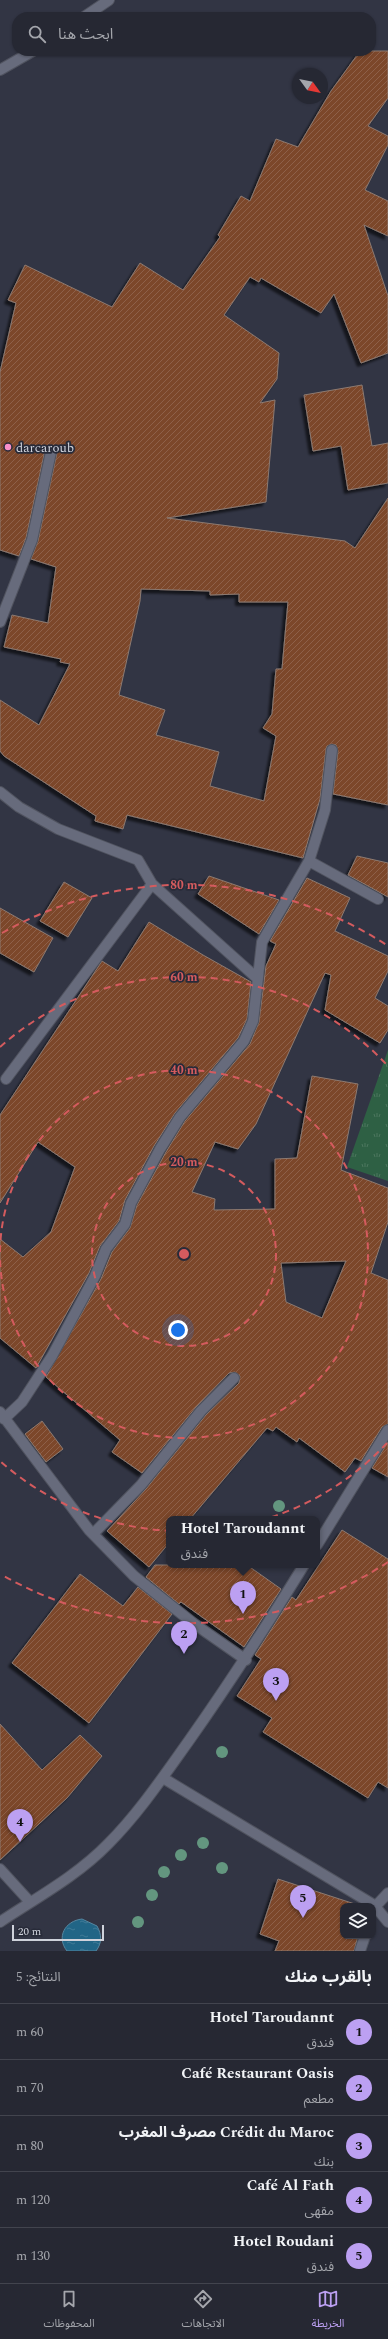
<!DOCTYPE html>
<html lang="ar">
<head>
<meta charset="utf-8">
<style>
  body { margin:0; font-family:Spectral,"Noto Sans Arabic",serif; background:#32343f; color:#f1f3f6; direction:rtl }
  .controls { position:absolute; right:12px; bottom:12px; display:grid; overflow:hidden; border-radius:8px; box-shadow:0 1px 3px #0004 }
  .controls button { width:36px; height:36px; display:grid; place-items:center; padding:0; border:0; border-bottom:1px solid #42444e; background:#262833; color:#f1f3f6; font:20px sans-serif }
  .compass { position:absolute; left:292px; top:68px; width:36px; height:36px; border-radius:50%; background:#262833; box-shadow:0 1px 3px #0004; rotate:123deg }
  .scale { position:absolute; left:12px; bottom:10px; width:92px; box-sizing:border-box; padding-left:4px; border:2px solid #cfd2db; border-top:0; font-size:11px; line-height:14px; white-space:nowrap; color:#cfd2db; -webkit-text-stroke:3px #282b39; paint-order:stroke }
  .you { position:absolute; left:178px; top:1330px; width:14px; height:14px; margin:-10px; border:3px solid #fff; border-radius:50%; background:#1a73e8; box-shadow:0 0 0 6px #1a73e833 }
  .badge { display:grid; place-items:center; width:26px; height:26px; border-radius:50%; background:#bca0f2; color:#111; font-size:13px; font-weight:700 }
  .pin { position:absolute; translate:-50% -33px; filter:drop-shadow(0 1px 2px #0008) }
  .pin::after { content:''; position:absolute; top:21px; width:14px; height:12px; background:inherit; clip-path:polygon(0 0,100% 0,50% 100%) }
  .popup { position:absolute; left:166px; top:1516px; width:154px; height:52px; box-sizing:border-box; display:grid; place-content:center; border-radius:8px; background:#262833; filter:drop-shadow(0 1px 3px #0005); font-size:13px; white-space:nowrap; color:#a4a6ac }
  .popup b { font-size:15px; color:#f1f3f6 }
  .popup::after { content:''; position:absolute; left:50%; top:100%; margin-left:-8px; border:8px solid transparent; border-top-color:#262833 }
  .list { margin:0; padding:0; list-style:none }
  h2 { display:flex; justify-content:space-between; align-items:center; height:52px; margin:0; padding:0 16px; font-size:17px }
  h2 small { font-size:13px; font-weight:400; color:#a4a6ac }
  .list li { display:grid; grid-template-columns:26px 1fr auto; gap:12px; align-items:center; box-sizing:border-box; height:56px; padding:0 16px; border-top:1px solid #42444e }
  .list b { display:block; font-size:15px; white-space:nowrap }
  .list p { margin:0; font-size:13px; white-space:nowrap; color:#a4a6ac }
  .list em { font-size:13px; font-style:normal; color:#a4a6ac }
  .icon { flex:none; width:22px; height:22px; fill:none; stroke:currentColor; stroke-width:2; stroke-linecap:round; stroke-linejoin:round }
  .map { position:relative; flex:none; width:388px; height:1951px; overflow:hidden; direction:ltr }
  .search { position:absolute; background:#262833; box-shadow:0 1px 3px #0004; left:12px; right:12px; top:12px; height:44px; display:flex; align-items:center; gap:10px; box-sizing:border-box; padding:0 14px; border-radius:16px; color:#a4a6ac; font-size:15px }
  .sheet { height:332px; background:#262833 }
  nav { display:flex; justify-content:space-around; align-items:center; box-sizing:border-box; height:56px; border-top:1px solid #42444e; background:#262833; font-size:11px; color:#a4a6ac }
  nav a { display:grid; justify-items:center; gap:2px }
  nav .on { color:#bca0f2 }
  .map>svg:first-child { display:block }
  .park { fill:url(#park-tufts) }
  .water { fill:url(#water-ripples); stroke:#5586a0 }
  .building { fill:url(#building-hatch); stroke:#8c7a71; fill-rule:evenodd; filter:url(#shadow) }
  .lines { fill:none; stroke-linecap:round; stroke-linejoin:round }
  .minor-casing { stroke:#50535f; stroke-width:12 }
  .minor { stroke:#676b7c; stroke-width:10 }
  .tree { fill:#63967f }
  .ring { fill:none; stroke:#d45b5e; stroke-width:2; stroke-dasharray:7 5 }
  .poi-dot { fill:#f98fc9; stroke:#282b39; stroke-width:1.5 }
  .labels { text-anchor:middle; stroke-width:3.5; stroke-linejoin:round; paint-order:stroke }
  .poi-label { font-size:13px; fill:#cfd2db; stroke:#282b39; text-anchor:start }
  .centre { fill:#d45b5e; stroke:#282b39; stroke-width:2 }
  .ring-label { font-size:12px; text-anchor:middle; font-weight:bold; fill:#d45b5e; stroke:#282b39; stroke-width:3.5; stroke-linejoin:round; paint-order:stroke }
</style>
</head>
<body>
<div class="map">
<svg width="388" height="1951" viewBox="0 0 388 1951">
  <defs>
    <pattern id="park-tufts" width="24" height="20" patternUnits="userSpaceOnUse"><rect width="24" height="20" fill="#2e6044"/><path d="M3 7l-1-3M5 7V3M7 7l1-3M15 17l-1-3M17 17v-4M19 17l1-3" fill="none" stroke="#4b765e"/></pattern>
    <pattern id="water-ripples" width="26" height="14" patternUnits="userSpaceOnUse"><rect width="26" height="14" fill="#216586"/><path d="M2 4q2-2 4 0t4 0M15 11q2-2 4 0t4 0" fill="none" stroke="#407a96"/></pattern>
    <pattern id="building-hatch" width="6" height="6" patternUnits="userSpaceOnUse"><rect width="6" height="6" fill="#7c462a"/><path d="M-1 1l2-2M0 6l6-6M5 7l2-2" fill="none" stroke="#8e6048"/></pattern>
    <filter id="shadow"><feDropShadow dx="-3.5" dy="3.5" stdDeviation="1" flood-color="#0009"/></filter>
  </defs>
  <rect width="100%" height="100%" fill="#323544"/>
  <path class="park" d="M 388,1050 L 388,1181 L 347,1167 Z"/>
  <path class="water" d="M 82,1919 L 97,1926 C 102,1935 102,1943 96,1951 L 67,1951 C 56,1937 65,1921 82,1919 Z"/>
  <path class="building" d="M 360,51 L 388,51 L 388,98 L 368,126 L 388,136 L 388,145 L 365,190 L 388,201 L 388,236 L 364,225 L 388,296 L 388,353 L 361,363 L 334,294 L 321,313 L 261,278 L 259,282 L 250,277 L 224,315 L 279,353 L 277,379 L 260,403 L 275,400 L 266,502 L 167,518 L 345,541 L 355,548 L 388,498 L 388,805 L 333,794 L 338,751 L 336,745 L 332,744 L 327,746 L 326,749 L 320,799 L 303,858 L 127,815 L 123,829 L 95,821 L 96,816 L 4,756 L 0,751 L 0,700 L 39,725 L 70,664 L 60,662 L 61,659 L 4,647 L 12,615 L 48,623 L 56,567 L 31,559 L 38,541 L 57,453 L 56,447 L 52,446 L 45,450 L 26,538 L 19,556 L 0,550 L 0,372 L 16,303 L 8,300 L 25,265 L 112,307 L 140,263 L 183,290 L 220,237 L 218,235 L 241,196 L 250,201 L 276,139 L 298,147 L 331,91 ZM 141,589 L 210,591 L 210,595 L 239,594 L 239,602 L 288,602 L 282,669 L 276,669 L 272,714 L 263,728 L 276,736 L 264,801 L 210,786 L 219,752 L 156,735 L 165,710 L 119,695 L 140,601 Z
    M 362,385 L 372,446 L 388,443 L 388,483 L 348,490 L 341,446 L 313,451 L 304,395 Z
    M 357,856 L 388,863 L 388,897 L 348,875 Z
    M 209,876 L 279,900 L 259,934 L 198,894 Z
    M 307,878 L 350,898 L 335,931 L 388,956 L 388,971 L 375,998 L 388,1006 L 388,1030 L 380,1043 L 325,1010 L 331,975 L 325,973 L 256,1124 L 238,1149 L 215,1142 L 192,1192 L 215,1199 L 214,1210 L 275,1209 L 275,1159 L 297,1158 L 312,1076 L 358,1084 L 341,1170 L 388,1188 L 388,1222 L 371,1273 L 388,1280 L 388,1424 L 382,1427 L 361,1461 L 355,1458 L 345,1472 L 299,1438 L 297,1442 L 276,1427 L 273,1431 L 267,1428 L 190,1519 L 169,1519 L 169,1543 L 149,1567 L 107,1531 L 146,1489 L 206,1415 L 239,1383 L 240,1376 L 235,1372 L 229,1373 L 196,1407 L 142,1473 L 112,1452 L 120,1440 L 46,1377 L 101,1279 L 112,1252 L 130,1228 L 137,1205 L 166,1152 L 185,1121 L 250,1044 L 259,1022 L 266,966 L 276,944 L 270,941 ZM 346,1261 L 322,1318 L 286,1302 L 281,1263 Z
    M 64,882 L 92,898 L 68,937 L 40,921 Z
    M 0,908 L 53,938 L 34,972 L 0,953 Z
    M 149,922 L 203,955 L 251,982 L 247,1019 L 238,1038 L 175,1113 L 154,1146 L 125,1200 L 119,1221 L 100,1246 L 89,1273 L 36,1368 L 0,1338 L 0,1239 L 23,1257 L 51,1232 L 75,1167 L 38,1142 L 0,1203 L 0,1115 L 102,961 L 118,971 Z
    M 42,1421 L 63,1449 L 46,1462 L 25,1434 Z
    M 388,1442 L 388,1477 L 372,1468 Z
    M 342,1530 L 388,1559 L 388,1788 L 378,1782 L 368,1798 L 263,1732 L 272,1718 L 237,1696 L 261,1659 L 255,1655 L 292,1597 L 296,1600 Z
    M 155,1565 L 247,1565 L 281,1589 L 244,1647 L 181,1602 L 179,1604 L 146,1577 Z
    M 80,1574 L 123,1606 L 138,1587 L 172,1614 L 89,1723 L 12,1663 Z
    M 0,1724 L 42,1770 L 80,1735 L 102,1756 L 67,1798 L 0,1860 Z
    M 278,1879 L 361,1906 L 343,1906 L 343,1936 L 358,1936 L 354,1951 L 275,1951 L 279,1941 L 260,1934 Z"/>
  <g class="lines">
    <defs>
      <path id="minor" d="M 84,17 L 109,0
        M 0,70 L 33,51
        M 0,622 L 32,540 L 51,452
        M 0,792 L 19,807 L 58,829 L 138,860 L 152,884 L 258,979
        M 309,861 L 378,899
        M 6,1079 L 152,884
        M 0,1412 L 89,1530 L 134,1576 L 193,1623 L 246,1660
        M 4,1419 L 22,1402 L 52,1356 L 95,1276 L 106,1249 L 125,1224 L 131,1203 L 160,1149 L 180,1117 L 244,1041 L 253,1021 L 262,942 L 309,861 L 325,810 L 332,750
        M 93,1534 L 141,1485 L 201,1411 L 234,1378
        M 317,1545 L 388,1430
        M 163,1778 L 374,1905 L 388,1922
        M 0,1869 L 30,1902
        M 373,1909 L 388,1893
        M 0,1922 C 36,1898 77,1876 108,1844 C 138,1814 163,1777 188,1742 C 229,1684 267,1625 304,1565
        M 360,1951 L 365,1936"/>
    </defs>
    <use href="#minor" class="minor-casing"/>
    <use href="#minor" class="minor"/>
  </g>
  <g class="tree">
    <circle cx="279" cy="1506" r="6"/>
    <circle cx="222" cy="1752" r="6"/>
    <circle cx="203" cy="1843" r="6"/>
    <circle cx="181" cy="1855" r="6"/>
    <circle cx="222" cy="1868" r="6"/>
    <circle cx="164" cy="1872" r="6"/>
    <circle cx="152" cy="1895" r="6"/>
    <circle cx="138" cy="1922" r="6"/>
  </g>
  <g class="ring">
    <circle cx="184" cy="1254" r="92"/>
    <path d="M0 1252A184 184 0 1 1 0 1256"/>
    <path d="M387 1443A277 277 0 0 1 0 1461M0 1047A277 277 0 0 1 387 1065"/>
    <path d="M388 1562A369 369 0 0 1 2 1575M2 933A369 369 0 0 1 388 946"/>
  </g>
  <circle class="poi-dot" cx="8" cy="447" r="4"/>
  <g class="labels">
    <g class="poi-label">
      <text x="16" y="452">darcaroub</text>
    </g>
  </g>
  <circle cx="184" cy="1254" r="6" class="centre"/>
  <g class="ring-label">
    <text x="184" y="889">80 m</text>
    <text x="184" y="981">60 m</text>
    <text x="184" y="1074">40 m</text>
    <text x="184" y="1166">20 m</text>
  </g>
</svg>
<div class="controls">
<button><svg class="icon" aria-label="layers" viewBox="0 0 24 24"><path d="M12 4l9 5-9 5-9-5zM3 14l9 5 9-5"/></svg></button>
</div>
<svg class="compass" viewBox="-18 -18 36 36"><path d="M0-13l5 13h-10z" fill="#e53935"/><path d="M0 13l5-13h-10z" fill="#a4a6ac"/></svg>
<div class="scale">20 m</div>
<div class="you"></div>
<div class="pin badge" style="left:243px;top:1614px">1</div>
<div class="popup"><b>Hotel Taroudannt</b>فندق</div>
<div class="pin badge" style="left:184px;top:1654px">2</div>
<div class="pin badge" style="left:276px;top:1701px">3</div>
<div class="pin badge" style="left:20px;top:1842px">4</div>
<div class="pin badge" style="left:303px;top:1918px">5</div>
<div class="search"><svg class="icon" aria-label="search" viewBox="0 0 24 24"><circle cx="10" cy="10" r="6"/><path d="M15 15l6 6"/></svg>ابحث هنا</div>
</div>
<section class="sheet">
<h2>بالقرب منك<small>النتائج: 5</small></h2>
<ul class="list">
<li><span class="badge">1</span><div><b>Hotel Taroudannt</b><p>فندق</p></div><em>60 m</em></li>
<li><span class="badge">2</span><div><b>Café Restaurant Oasis</b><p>مطعم</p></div><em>70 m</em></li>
<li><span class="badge">3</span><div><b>Crédit du Maroc مصرف المغرب</b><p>بنك</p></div><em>80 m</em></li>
<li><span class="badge">4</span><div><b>Café Al Fath</b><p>مقهى</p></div><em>120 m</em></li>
<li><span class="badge">5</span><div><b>Hotel Roudani</b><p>فندق</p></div><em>130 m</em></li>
</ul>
</section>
<nav>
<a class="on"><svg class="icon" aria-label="map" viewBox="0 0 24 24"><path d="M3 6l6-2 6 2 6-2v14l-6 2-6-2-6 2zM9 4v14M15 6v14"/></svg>الخريطة</a>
<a><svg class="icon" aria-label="directions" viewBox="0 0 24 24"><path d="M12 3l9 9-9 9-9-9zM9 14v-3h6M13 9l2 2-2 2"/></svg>الاتجاهات</a>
<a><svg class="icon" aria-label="saved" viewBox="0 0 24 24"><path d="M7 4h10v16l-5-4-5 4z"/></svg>المحفوظات</a>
</nav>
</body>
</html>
